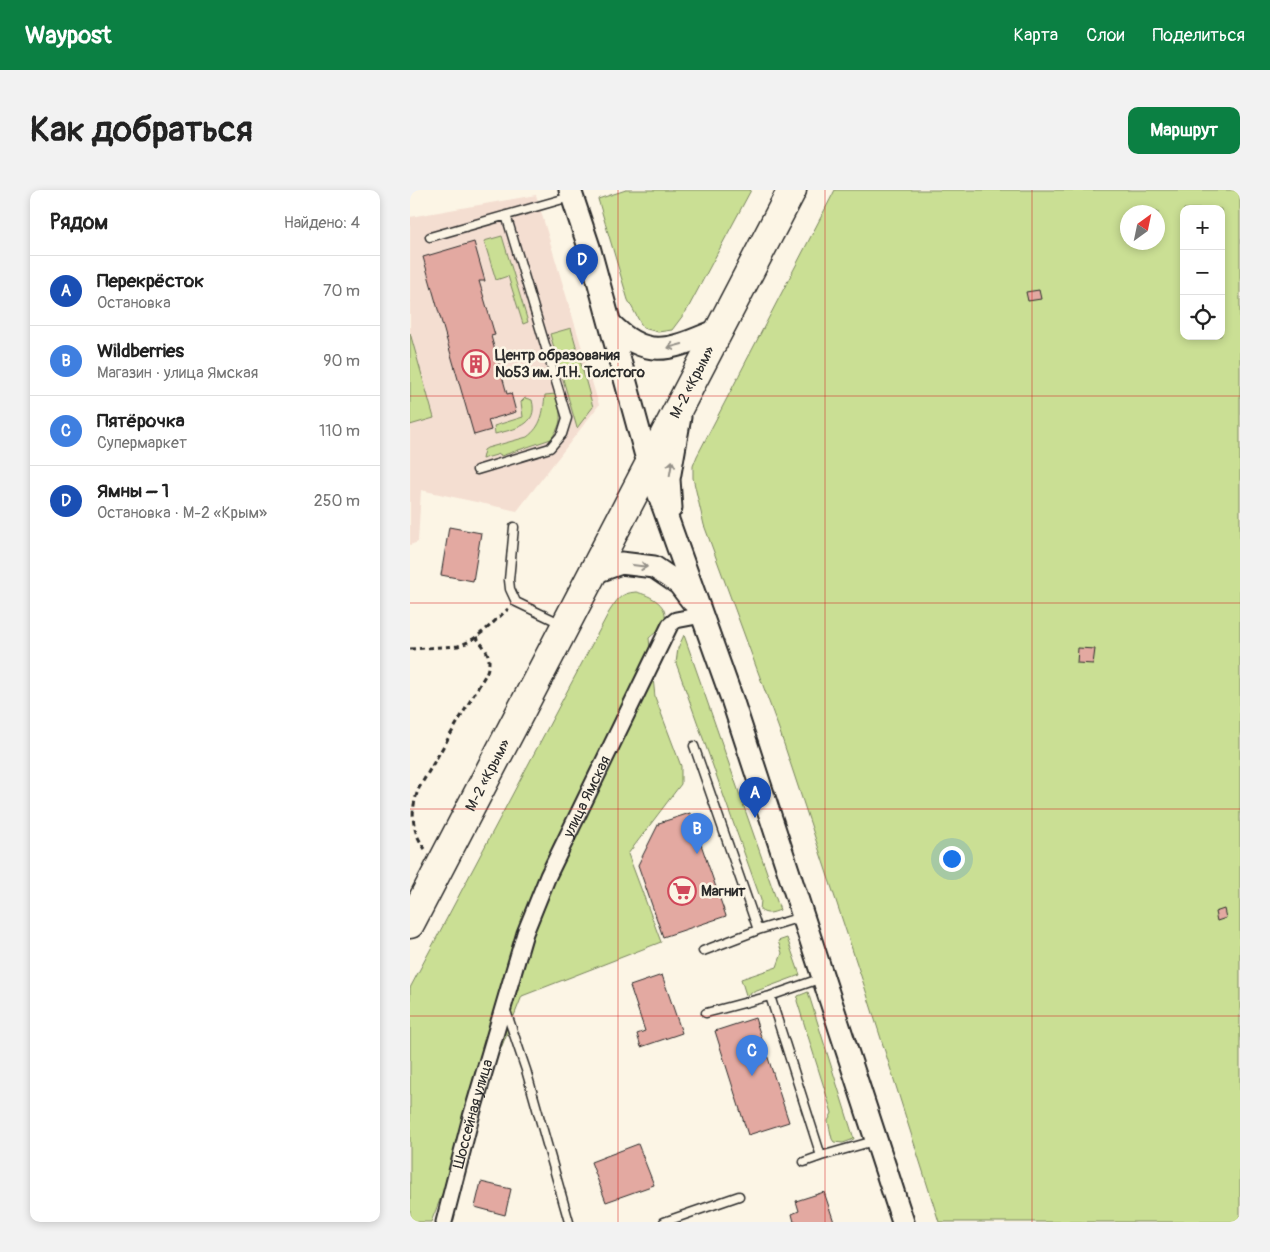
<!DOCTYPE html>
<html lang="ru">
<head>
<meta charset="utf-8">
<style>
  body { margin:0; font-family:Pangolin,sans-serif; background:#f2f2f2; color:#222 }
  .controls { position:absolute; right:15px; top:15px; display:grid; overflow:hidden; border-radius:10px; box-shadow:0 2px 8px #0003 }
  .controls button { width:45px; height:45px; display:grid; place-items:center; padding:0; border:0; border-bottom:1px solid #e0e0e0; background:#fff; color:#222; font:25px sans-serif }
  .compass { position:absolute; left:710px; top:15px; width:45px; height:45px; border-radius:50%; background:#fff; box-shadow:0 2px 8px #0003; rotate:33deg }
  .you { position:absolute; left:541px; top:668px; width:18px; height:18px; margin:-12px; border:4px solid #fff; border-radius:50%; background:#1a73e8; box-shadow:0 0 0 8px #1a73e833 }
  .badge { display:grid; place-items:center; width:32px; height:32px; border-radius:50%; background:#0b8043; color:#fff; font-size:16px; font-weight:700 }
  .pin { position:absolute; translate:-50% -41px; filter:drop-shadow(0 1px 2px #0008) }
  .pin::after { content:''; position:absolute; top:26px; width:18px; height:15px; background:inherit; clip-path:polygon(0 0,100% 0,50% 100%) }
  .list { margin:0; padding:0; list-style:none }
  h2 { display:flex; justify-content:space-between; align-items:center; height:65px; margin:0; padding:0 20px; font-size:21px }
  h2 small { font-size:16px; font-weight:400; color:#767676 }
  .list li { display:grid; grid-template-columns:32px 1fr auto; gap:15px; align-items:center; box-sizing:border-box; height:70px; padding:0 20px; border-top:1px solid #e0e0e0 }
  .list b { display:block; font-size:19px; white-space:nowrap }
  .list p { margin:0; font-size:16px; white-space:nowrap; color:#767676 }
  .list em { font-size:16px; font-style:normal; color:#767676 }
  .icon { flex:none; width:28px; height:28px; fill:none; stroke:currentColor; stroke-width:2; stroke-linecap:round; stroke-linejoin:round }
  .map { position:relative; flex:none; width:830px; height:1032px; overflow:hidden; border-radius:10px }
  header { display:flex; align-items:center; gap:30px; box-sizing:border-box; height:70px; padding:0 25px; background:#0b8043; color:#fff }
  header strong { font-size:24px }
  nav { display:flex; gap:28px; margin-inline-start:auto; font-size:18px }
  .intro { display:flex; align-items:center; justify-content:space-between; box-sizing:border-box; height:120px; padding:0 30px }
  h1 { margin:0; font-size:35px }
  .button { padding:12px 22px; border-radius:10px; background:#0b8043; color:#fff; font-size:18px; font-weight:700 }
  main { display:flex; gap:30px; padding:0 30px }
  aside { flex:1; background:#fff; border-radius:10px; box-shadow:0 2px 8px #0003 }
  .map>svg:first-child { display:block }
  .built { fill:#f4ded1 }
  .green { fill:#cadf94; stroke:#7a8560; fill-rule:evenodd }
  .building { fill:#e3a9a1; stroke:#2b2b2b }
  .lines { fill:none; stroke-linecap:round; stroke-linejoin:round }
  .lane-casing { stroke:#2b2b2b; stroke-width:11 }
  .street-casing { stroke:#2b2b2b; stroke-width:19 }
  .secondary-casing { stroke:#2b2b2b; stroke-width:25 }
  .highway-casing { stroke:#2b2b2b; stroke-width:31 }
  .path { stroke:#2b2b2b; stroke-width:3; stroke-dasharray:5 4; stroke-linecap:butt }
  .lane { stroke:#fcf5e5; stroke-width:8 }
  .street { stroke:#fcf5e5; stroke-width:15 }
  .secondary { stroke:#fcf5e5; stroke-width:21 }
  .highway { stroke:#fcf5e5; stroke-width:28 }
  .oneway { stroke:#949088 }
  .grid { fill:none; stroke:#d62828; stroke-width:1; stroke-opacity:0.55 }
  .labels { text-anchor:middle; stroke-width:5; stroke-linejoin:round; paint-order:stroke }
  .poi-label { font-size:15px; font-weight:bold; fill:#2b2b2b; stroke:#fcf5e5; text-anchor:start }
  .street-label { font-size:15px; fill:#2b2b2b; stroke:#fcf5e5 }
</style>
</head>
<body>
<header>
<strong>Waypost</strong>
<nav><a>Карта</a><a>Слои</a><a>Поделиться</a></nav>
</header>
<div class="intro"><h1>Как добраться</h1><a class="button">Маршрут</a></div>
<main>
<aside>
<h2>Рядом<small>Найдено: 4</small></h2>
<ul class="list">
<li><span class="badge" style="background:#1a4fb4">A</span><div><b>Перекрёсток</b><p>Остановка</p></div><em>70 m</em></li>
<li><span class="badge" style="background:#3f7fe0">B</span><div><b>Wildberries</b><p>Магазин · улица Ямская</p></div><em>90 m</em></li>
<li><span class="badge" style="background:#3f7fe0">C</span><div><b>Пятёрочка</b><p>Супермаркет</p></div><em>110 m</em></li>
<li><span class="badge" style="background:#1a4fb4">D</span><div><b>Ямны – 1</b><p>Остановка · М-2 «Крым»</p></div><em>250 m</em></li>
</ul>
</aside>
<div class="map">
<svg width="830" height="1032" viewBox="0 0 830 1032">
  <rect width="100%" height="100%" fill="#fcf5e5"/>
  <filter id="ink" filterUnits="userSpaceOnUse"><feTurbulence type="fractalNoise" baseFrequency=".02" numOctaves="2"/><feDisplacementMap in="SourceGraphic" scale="10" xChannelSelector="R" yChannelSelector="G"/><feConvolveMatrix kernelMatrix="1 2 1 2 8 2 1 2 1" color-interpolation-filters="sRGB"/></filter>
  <g filter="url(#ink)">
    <path class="built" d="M 126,5 L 189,215 L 107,321 L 11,300 L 8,352 L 0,355 L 0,27 Z"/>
    <path class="green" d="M 216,0 L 341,0 L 277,120 L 262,140 L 248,142 L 233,138 L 218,110 L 188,9 Z
      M 425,0 L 830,0 L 830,1032 L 529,1032 L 454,795 L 369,539 L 294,335 L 283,288 L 283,276 L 287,266 ZM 774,19 L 811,19 L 811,146 L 774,146 ZM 718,22 L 748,22 L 748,52 L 718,52 Z
      M 92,46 L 118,132 L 113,134 L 98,86 L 86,90 L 74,51 Z
      M 161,138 L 183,217 L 167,238 L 140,144 Z
      M 0,143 L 24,228 L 0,235 Z
      M 145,204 C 151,224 154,231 141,249 L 91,266 L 90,264 L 72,269 L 74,260 L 77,258 L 117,247 C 132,236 133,223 135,205 Z
      M 115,208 L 122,210 C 129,236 104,239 85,244 L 84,236 L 113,227 L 111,212 Z
      M 226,402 C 240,405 262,416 253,434 C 250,440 243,444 239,448 L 245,507 L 271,576 L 271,594 L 218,664 L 251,752 L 112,806 L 21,1032 L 0,1032 L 0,798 L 199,422 C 207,410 210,403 226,402 Z
      M 274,445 L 370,720 C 362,723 357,725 350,720 L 351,710 L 266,473 L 268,458 Z
      M 377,748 L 390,785 L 336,805 L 331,789 L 367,777 L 372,763 L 368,751 Z
      M 398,802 L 444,949 L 433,953 L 424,952 L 422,949 L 418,931 L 422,923 L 387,811 L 388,806 Z"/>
    <path class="building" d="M 64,52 L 75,91 L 69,91 L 85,145 L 81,146 L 97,204 L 101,203 L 106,222 L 78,230 L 81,240 L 64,245 L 13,67 Z
      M 629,100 L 631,109 L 618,111 L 616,102 Z
      M 39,337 L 71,343 L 63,391 L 31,385 Z
      M 668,458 L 685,459 L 683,474 L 667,473 Z
      M 280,623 L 316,726 L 253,747 L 228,675 L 249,633 Z
      M 814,719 L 816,728 L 807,731 L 805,722 Z
      M 252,785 L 272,843 L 231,857 L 227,844 L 235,841 L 220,796 Z
      M 345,828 L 379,932 L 338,945 L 305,841 Z
      M 228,954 L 244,995 L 196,1012 L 181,972 Z
      M 71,992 L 101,999 L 95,1025 L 65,1017 Z
      M 414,1002 L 424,1032 L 384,1032 L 382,1024 L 389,1021 L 386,1011 Z"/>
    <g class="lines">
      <defs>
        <path id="lane" d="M 20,47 L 160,7
          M 67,280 L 140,258 L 152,244 L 157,228 L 96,25
          M 104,337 L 99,390 L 100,399 L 106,412 L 152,434
          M 284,556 L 348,740 L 391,727
          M 293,761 L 348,740
          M 360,806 L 411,966 L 464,951
          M 95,818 L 116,880 L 159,1032
          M 296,823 L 360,806 L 412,788
          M 394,972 L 411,966
          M 254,1032 L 329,1006"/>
        <g id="street">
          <path id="s1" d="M 34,1032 L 61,927 L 115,743 L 138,686 L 260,435 L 266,430 L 292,425"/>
        </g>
        <path id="secondary" d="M 160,0 L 179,57 L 239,277 L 322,509 L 493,1032
          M 200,133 C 239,174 265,157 310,139
          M 261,318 L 259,289 L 270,227
          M 183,383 L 211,373 L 244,377 L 269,394 L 282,411"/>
        <g id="highway">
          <path id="s2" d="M 0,734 L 382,0"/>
        </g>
      </defs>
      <use href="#lane" class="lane-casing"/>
      <use href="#street" class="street-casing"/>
      <use href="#secondary" class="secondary-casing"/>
      <use href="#highway" class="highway-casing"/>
      <path class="path" d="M 0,459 L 48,456 C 68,450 83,432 98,419
        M 15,659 C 1,640 0,620 9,598 L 76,484 C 83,467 77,461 66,447"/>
      <use href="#lane" class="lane"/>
      <use href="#street" class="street"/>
      <use href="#secondary" class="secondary"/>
      <use href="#highway" class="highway"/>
    </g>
    <defs><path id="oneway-shaft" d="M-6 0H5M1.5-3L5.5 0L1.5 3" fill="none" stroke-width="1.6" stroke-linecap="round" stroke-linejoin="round" transform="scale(1.25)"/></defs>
    <g class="oneway">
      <use href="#oneway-shaft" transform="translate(265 156) rotate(165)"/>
      <use href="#oneway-shaft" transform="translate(261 278) rotate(-80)"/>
      <use href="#oneway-shaft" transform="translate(230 376) rotate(7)"/>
    </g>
  </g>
  <path class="grid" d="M 208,0 L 208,1032M 415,0 L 415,1032M 622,0 L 622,1032M 0,206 L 830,206M 0,413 L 830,413M 0,619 L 830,619M 0,826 L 830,826"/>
  <defs>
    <symbol id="building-ring" viewBox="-11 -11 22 22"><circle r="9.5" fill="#fcf5e5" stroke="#d1495b" stroke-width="1.5"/><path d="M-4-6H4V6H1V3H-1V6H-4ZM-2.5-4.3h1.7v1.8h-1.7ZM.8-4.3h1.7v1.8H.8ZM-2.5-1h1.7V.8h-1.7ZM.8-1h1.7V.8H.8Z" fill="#d1495b"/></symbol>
    <symbol id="supermarket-ring" viewBox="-11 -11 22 22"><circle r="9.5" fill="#fcf5e5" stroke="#d1495b" stroke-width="1.5"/><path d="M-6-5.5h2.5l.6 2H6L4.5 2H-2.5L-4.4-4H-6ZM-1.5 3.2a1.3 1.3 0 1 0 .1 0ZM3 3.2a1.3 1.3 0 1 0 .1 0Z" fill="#d1495b"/></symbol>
  </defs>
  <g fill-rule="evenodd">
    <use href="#building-ring" x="50" y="158" width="32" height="32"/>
    <use href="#supermarket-ring" x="256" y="685" width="32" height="32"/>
  </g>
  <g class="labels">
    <g class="poi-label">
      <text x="85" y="170">Центр образования<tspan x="85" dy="17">№53 им. Л.Н. Толстого</tspan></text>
      <text x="291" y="706">Магнит</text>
    </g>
    <g class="street-label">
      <text dy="5" stroke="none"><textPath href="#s2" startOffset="611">М-2 «Крым»</textPath></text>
      <text dy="5" stroke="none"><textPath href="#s2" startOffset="168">М-2 «Крым»</textPath></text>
      <text dy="5" stroke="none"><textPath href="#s1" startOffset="450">улица Ямская</textPath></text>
      <text dy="5" stroke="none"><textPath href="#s1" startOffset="112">Шоссейная улица</textPath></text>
    </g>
  </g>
</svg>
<div class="controls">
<button>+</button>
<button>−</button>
<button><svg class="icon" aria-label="locate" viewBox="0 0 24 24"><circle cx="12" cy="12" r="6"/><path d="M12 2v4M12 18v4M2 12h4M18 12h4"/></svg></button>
</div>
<svg class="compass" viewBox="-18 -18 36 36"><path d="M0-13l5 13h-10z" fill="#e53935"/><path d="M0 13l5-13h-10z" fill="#767676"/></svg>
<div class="you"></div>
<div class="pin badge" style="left:345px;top:628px;background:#1a4fb4">A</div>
<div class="pin badge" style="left:287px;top:664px;background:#3f7fe0">B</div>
<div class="pin badge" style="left:342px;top:886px;background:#3f7fe0">C</div>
<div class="pin badge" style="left:172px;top:95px;background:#1a4fb4">D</div>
</div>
</main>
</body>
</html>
